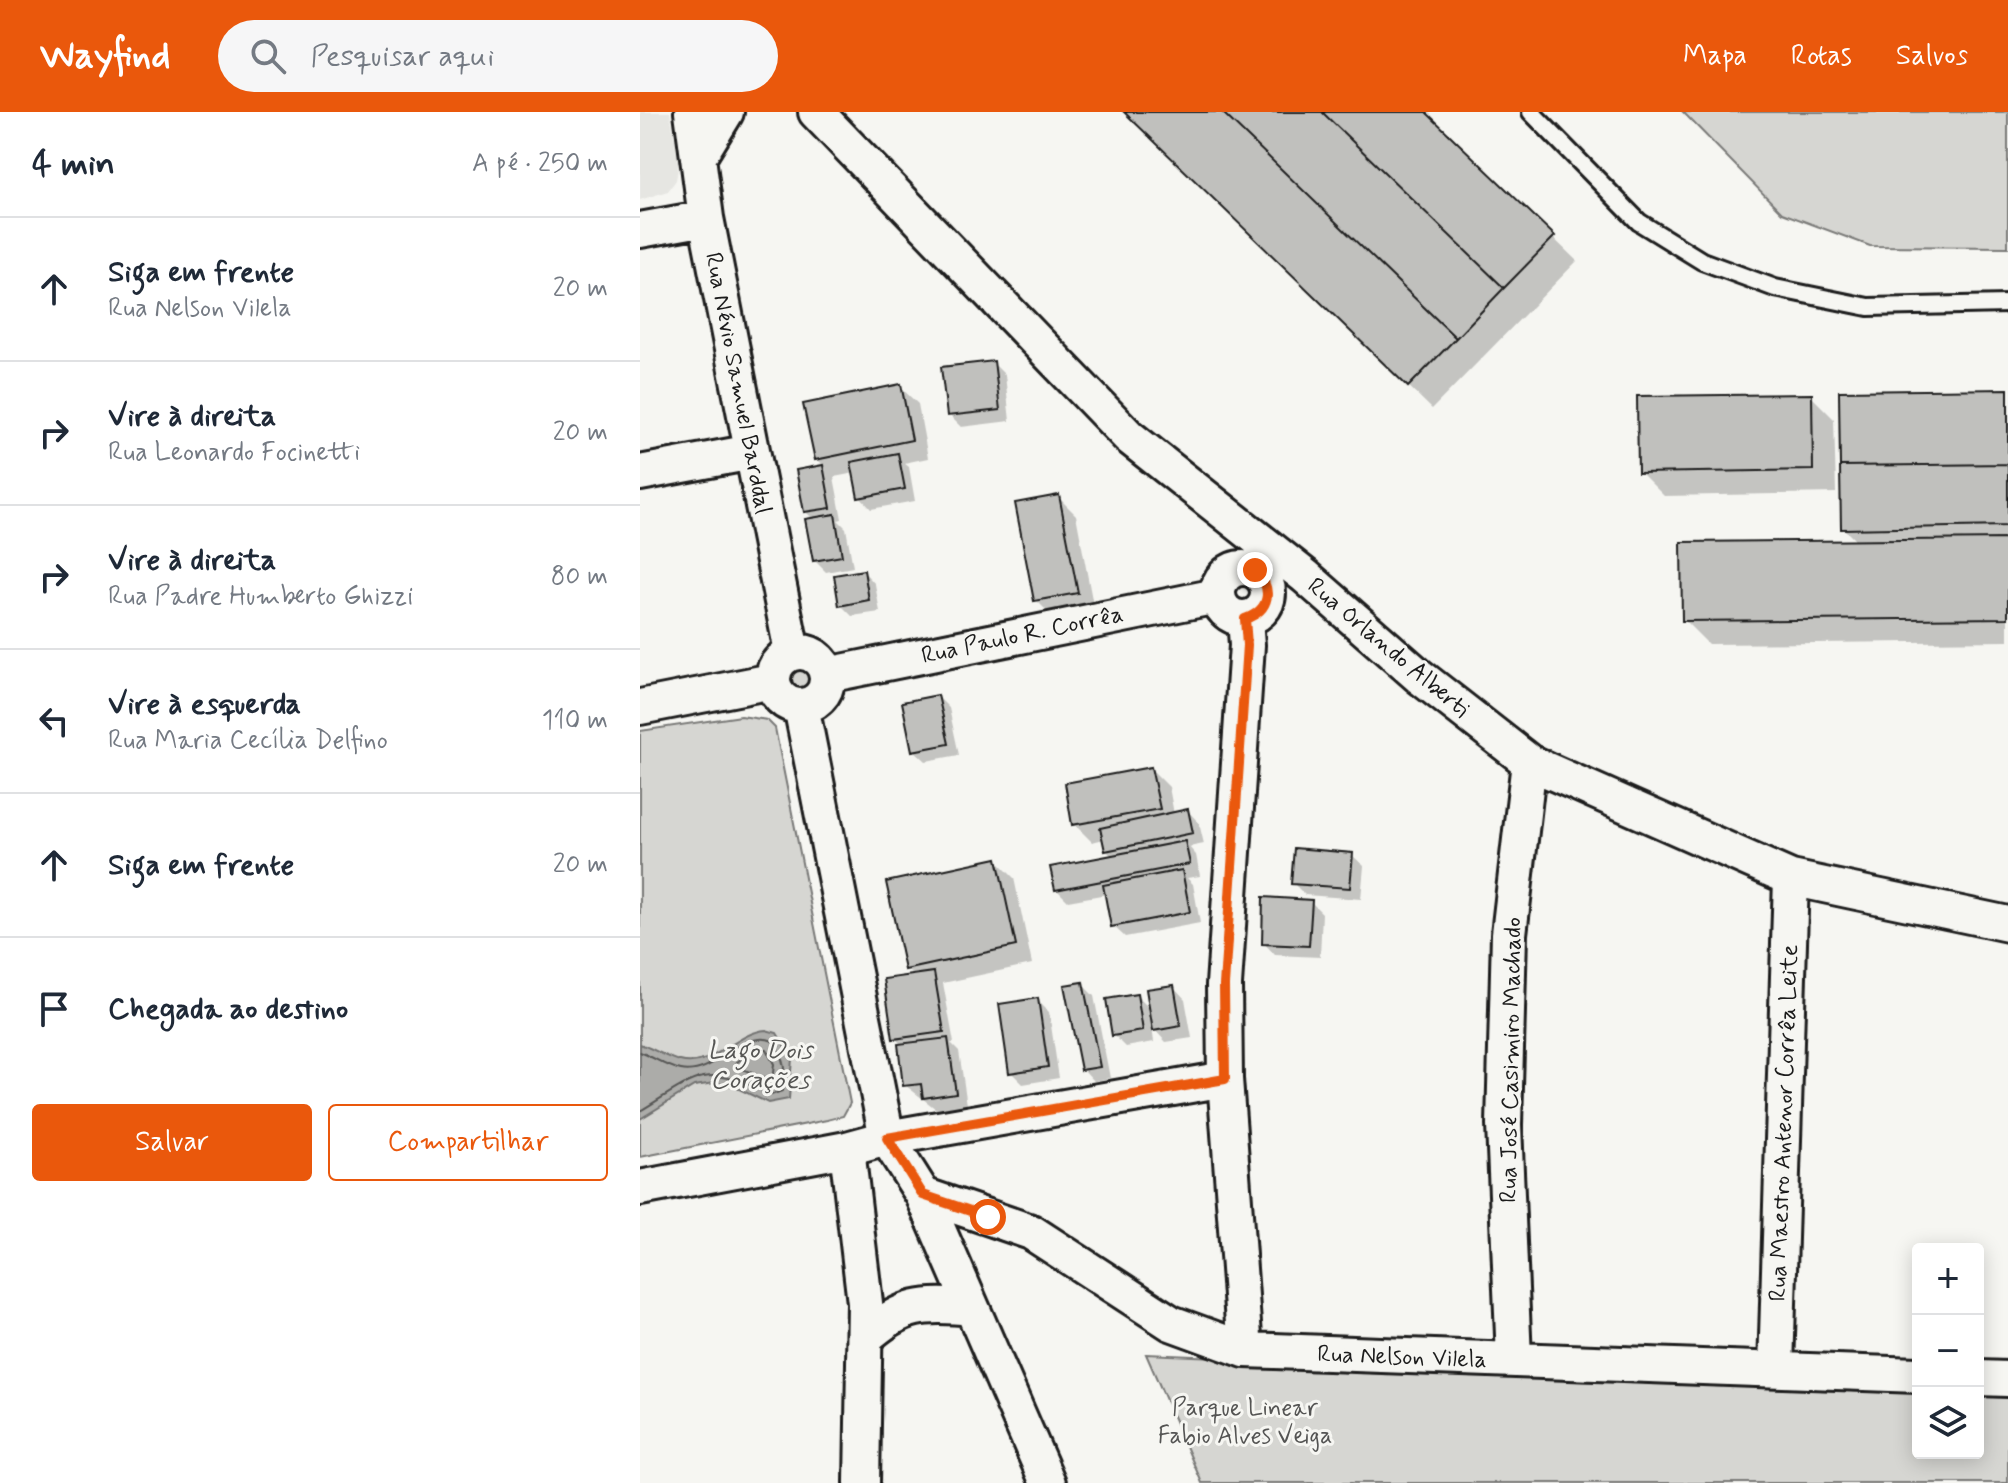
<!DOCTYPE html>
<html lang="pt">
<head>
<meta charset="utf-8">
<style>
  body { margin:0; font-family:Mynerve,sans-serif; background:#f6f6f7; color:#1f2937 }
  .controls { position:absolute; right:24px; bottom:24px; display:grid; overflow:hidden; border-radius:8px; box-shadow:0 4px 20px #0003 }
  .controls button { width:72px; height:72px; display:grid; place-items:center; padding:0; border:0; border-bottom:2px solid #e0e1e3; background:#fff; color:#1f2937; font:40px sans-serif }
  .stop { position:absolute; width:24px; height:24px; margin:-18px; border:6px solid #ea580c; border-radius:50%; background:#fff }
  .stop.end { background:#ea580c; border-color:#fff; box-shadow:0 2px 8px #0008 }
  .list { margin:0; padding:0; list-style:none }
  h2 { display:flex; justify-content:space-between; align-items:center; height:104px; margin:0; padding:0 32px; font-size:34px }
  h2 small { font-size:26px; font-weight:400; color:#747a83 }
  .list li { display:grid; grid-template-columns:52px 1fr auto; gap:24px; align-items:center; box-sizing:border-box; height:144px; padding:0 32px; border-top:2px solid #e0e1e3 }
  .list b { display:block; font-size:30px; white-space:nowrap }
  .list p { margin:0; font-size:26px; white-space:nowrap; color:#747a83 }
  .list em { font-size:26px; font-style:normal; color:#747a83 }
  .actions { display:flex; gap:16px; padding:24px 32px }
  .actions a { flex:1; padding:18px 0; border:2px solid #ea580c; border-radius:8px; text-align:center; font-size:28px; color:#ea580c }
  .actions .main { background:#ea580c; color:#fff }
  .icon { flex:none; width:44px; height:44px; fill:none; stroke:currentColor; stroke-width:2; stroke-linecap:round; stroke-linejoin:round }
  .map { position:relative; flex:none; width:1368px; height:1371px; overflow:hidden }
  header { display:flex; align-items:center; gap:48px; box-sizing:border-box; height:112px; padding:0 40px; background:#ea580c; color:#fff }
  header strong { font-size:38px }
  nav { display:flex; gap:44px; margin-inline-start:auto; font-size:28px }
  .search { width:560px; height:72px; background:#f6f6f7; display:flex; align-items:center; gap:20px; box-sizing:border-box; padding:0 28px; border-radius:44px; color:#747a83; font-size:30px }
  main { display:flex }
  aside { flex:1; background:#fff }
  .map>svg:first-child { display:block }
  .built { fill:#e6e6e2 }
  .green { fill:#d6d6d2; stroke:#797977; stroke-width:2 }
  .water { fill:#acaca9; stroke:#727271; stroke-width:2 }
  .shadow { fill:#0003 }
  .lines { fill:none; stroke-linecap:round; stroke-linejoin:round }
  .shore { stroke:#565654; stroke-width:2 }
  .building { fill:#c0c0bd; stroke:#1c1c1c; stroke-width:2 }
  .lane-casing { stroke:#1c1c1c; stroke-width:22 }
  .street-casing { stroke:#1c1c1c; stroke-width:40 }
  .lane { stroke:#f6f6f2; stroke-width:16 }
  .street { stroke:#f6f6f2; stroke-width:34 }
  .route { stroke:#ea580c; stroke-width:10 }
  .labels { text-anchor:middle; stroke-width:6; stroke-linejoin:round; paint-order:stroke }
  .street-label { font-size:24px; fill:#1c1c1c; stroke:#f6f6f2 }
  .park-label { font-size:24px; fill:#545453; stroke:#f6f6f2 }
  .water-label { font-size:26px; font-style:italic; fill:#565654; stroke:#f6f6f2 }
</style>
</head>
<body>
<header>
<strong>Wayfind</strong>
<div class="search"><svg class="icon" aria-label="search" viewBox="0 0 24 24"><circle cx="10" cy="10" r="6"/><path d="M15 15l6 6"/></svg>Pesquisar aqui</div>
<nav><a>Mapa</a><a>Rotas</a><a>Salvos</a></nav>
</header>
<main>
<aside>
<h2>4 min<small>A pé · 250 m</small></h2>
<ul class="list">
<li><svg class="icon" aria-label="ahead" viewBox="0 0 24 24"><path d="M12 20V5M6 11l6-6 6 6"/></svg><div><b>Siga em frente</b><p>Rua Nelson Vilela</p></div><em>20 m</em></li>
<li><svg class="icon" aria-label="right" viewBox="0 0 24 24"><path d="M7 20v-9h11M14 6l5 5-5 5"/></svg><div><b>Vire à direita</b><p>Rua Leonardo Focinetti</p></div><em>20 m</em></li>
<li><svg class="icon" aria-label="right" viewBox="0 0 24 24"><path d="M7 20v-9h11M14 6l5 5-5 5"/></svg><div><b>Vire à direita</b><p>Rua Padre Humberto Ghizzi</p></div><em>80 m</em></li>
<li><svg class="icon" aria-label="left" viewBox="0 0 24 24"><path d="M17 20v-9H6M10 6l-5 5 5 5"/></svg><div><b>Vire à esquerda</b><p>Rua Maria Cecília Delfino</p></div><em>110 m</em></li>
<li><svg class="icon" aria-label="ahead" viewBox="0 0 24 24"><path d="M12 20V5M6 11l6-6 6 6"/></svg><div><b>Siga em frente</b></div><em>20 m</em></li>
<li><svg class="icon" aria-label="arrive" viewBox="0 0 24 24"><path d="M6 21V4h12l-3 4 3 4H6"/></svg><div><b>Chegada ao destino</b></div></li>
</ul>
<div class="actions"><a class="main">Salvar</a><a>Compartilhar</a></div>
</aside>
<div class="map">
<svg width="1368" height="1371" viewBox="0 0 1368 1371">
  <rect width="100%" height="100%" fill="#f6f6f2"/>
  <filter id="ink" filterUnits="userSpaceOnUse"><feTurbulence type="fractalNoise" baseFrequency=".0125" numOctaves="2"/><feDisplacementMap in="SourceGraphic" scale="16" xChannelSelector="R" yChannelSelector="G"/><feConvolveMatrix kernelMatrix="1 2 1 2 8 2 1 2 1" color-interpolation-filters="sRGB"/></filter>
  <g filter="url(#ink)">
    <path class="built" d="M 0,0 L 30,0 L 39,51 L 36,68 L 28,79 L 0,88 Z"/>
    <path class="green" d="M 1043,0 L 1368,0 L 1368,135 L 1230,134 L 1142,101 Z
      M137 567a22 22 0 1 1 44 0a22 22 0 1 1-44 0Z
      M 101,604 L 127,608 L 135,616 L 210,991 L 203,1004 L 187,1008 L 0,1045 L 0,619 Z
      M 506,1242 L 1278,1275 L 1278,1341 L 1338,1341 L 1338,1278 L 1368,1279 L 1368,1371 L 562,1371 Z"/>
    <path class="water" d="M 126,918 L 137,921 L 152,946 L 149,987 L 128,991 L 93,974 L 75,971 L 54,974 L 0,1007 L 0,932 C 13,937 27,945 40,949 C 71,958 97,920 126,918 Z"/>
    <path class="shadow" d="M 486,0 L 783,0 L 937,149 L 792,297 Z
      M 353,251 L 365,263 L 370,309 L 321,315 L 309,303 Z
      M 260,275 L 278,292 L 288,346 L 264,351 L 269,355 L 275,389 L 231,397 L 220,385 L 215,361 L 194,365 L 202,407 L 198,408 L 206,416 L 213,455 L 186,460 L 174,448 L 174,408 L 165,399 L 158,359 L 185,355 L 177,347 Z
      M 1368,279 L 1368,529 L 1068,532 L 1044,508 L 1217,430 L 1203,416 Z
      M 1171,284 L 1194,307 L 1196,381 L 1024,384 L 1000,360 Z
      M 418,385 L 436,403 L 454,498 L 414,506 L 396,488 Z
      M 224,460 L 235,472 L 240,500 L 212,504 L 201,493 Z
      M 298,585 L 309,596 L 319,643 L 286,649 L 274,638 Z
      M 511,657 L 529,675 L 534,702 L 548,699 L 559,711 L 564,732 L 549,735 L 556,743 L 560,764 L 547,766 L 553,772 L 560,811 L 485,825 L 473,814 L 467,782 L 428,789 L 416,777 L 473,745 L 466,738 L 464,727 L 452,730 L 434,712 Z
      M 712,743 L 724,754 L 721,787 L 665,783 L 653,771 Z
      M 356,748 L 374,766 L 392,852 L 303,871 L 314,931 L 311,931 L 319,939 L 327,993 L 296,997 L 265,973 L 263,934 L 255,926 L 275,865 L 267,857 Z
      M 671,790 L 682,801 L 680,845 L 635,843 L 624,831 Z
      M 442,872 L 454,884 L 470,966 L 454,969 L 443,957 Z
      M 534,875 L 545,887 L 552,926 L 526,930 L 512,915 L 514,930 L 486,935 L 474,923 L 497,884 L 512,899 Z
      M 397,888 L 409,900 L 419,966 L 383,972 L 371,960 Z"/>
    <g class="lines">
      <path class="shore" d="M 116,937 L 126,937 L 134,952 L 132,970 L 96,954 L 97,950 Z
        M 0,940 C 13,945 27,955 41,958 C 76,965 101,916 133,929 C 144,946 147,960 142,979 L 131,983 C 63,950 60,963 0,999"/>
    </g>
    <path class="building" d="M 484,0 L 582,0 L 816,226 L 768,275 Z
      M 582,0 L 682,0 L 864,176 L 816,226 Z
      M 682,0 L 786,0 L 915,124 L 864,176 Z
      M 354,249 L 360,298 L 307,304 L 301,255 Z
      M 261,272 L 272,328 L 175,348 L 163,292 Z
      M 1368,277 L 1368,352 L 1200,354 L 1199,279 Z
      M 1172,282 L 1173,358 L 998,361 L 997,284 Z
      M 258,341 L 265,377 L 218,386 L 211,350 Z
      M 1368,352 L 1368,414 L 1201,417 L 1200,354 Z
      M 183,353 L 191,396 L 164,400 L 156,358 Z
      M 419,383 L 438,481 L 394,489 L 375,391 Z
      M 195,402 L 202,444 L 173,449 L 165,407 Z
      M 1368,427 L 1368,506 L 1042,509 L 1041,430 Z
      M 224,458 L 229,488 L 199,494 L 194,463 Z
      M 298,583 L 309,632 L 272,639 L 262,590 Z
      M 511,655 L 520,697 L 432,713 L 425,671 Z
      M 548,697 L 553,721 L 465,739 L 460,716 Z
      M 545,729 L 550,752 L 415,778 L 410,755 Z
      M 654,736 L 713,741 L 710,776 L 651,772 Z
      M 357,746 L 376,834 L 265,858 L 246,770 Z
      M 542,758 L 550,800 L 471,815 L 463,773 Z
      M 623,785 L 672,788 L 669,834 L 622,832 Z
      M 294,860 L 304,920 L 253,927 L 244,867 Z
      M 443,870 L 460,955 L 441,958 L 424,873 Z
      M 534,873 L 541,914 L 513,919 L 506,877 Z
      M 497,882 L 503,919 L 472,924 L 466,887 Z
      M 398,886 L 408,955 L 369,961 L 359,892 Z
      M 308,926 L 316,981 L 283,986 L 281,972 L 263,974 L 258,932 Z"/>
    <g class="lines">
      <defs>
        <path id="lane" d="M 891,0 L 999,110 L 1062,149 L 1135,176 L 1228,195 L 1368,192"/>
        <path id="street" d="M 52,0 L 66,106 L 152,540
          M 176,0 L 489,325 L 665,464 L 779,564 L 889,650 L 1151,766 L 1368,812
          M 58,46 L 86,0
          M 0,118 L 66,106
          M 0,361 L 112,340
          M578 481a25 25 0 1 1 50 0a25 25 0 1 1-50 0Z
          M133 567a27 27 0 1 1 54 0a27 27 0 1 1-54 0Z
          M 187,563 L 577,484
          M 161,594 L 247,1026 L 283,1083 L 408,1371
          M 0,595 L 132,569
          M 207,1037 L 225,1191 L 222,1371
          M 0,1076 L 207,1037 L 247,1026 L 585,967
          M 283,1083 L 391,1120 L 531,1211 L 605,1238 L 1278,1263
          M 226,1225 C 263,1192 284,1191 332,1196
          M 605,1238 L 585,967 L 584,873 L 607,533 L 605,507
          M 874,1247 L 864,1013 L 869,822 L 889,650
          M 1136,1257 L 1151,766
          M 1338,1266 L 1368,1267"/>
      </defs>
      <use href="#lane" class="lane-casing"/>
      <use href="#street" class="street-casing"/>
      <use href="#lane" class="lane"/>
      <use href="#street" class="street"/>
    </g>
  </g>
  <g class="lines" filter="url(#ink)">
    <path class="route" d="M 348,1105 L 283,1083 L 247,1026 L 585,967 L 584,873 L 607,533 L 605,507 C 630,498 634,477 615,458"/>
  </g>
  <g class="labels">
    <g class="street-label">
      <text transform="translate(99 271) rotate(79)" y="8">Rua Névio Samuel Barddal</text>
      <text transform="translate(382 522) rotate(-12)" y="8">Rua Paulo R. Corrêa</text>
      <text transform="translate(749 535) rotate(40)" y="8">Rua Orlando Alberti</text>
      <text transform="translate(870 948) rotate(-89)" y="8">Rua José Casimiro Machado</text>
      <text transform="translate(1143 1011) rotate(-88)" y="8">Rua Maestro Antenor Corrêa Leite</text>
      <text transform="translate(762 1244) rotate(2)" y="8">Rua Nelson Vilela</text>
    </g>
    <g class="park-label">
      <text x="605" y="1303">Parque Linear<tspan x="605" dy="28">Fabio Alves Veiga</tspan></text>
    </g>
    <g class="water-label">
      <text x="120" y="946">Lago Dois<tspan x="120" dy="30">Corações</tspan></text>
    </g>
  </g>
</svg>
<div class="controls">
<button>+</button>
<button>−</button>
<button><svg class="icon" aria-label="layers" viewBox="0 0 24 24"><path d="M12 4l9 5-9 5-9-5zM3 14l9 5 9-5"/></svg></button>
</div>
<div class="stop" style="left:348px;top:1105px"></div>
<div class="stop end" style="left:615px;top:458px"></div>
</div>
</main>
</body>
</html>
